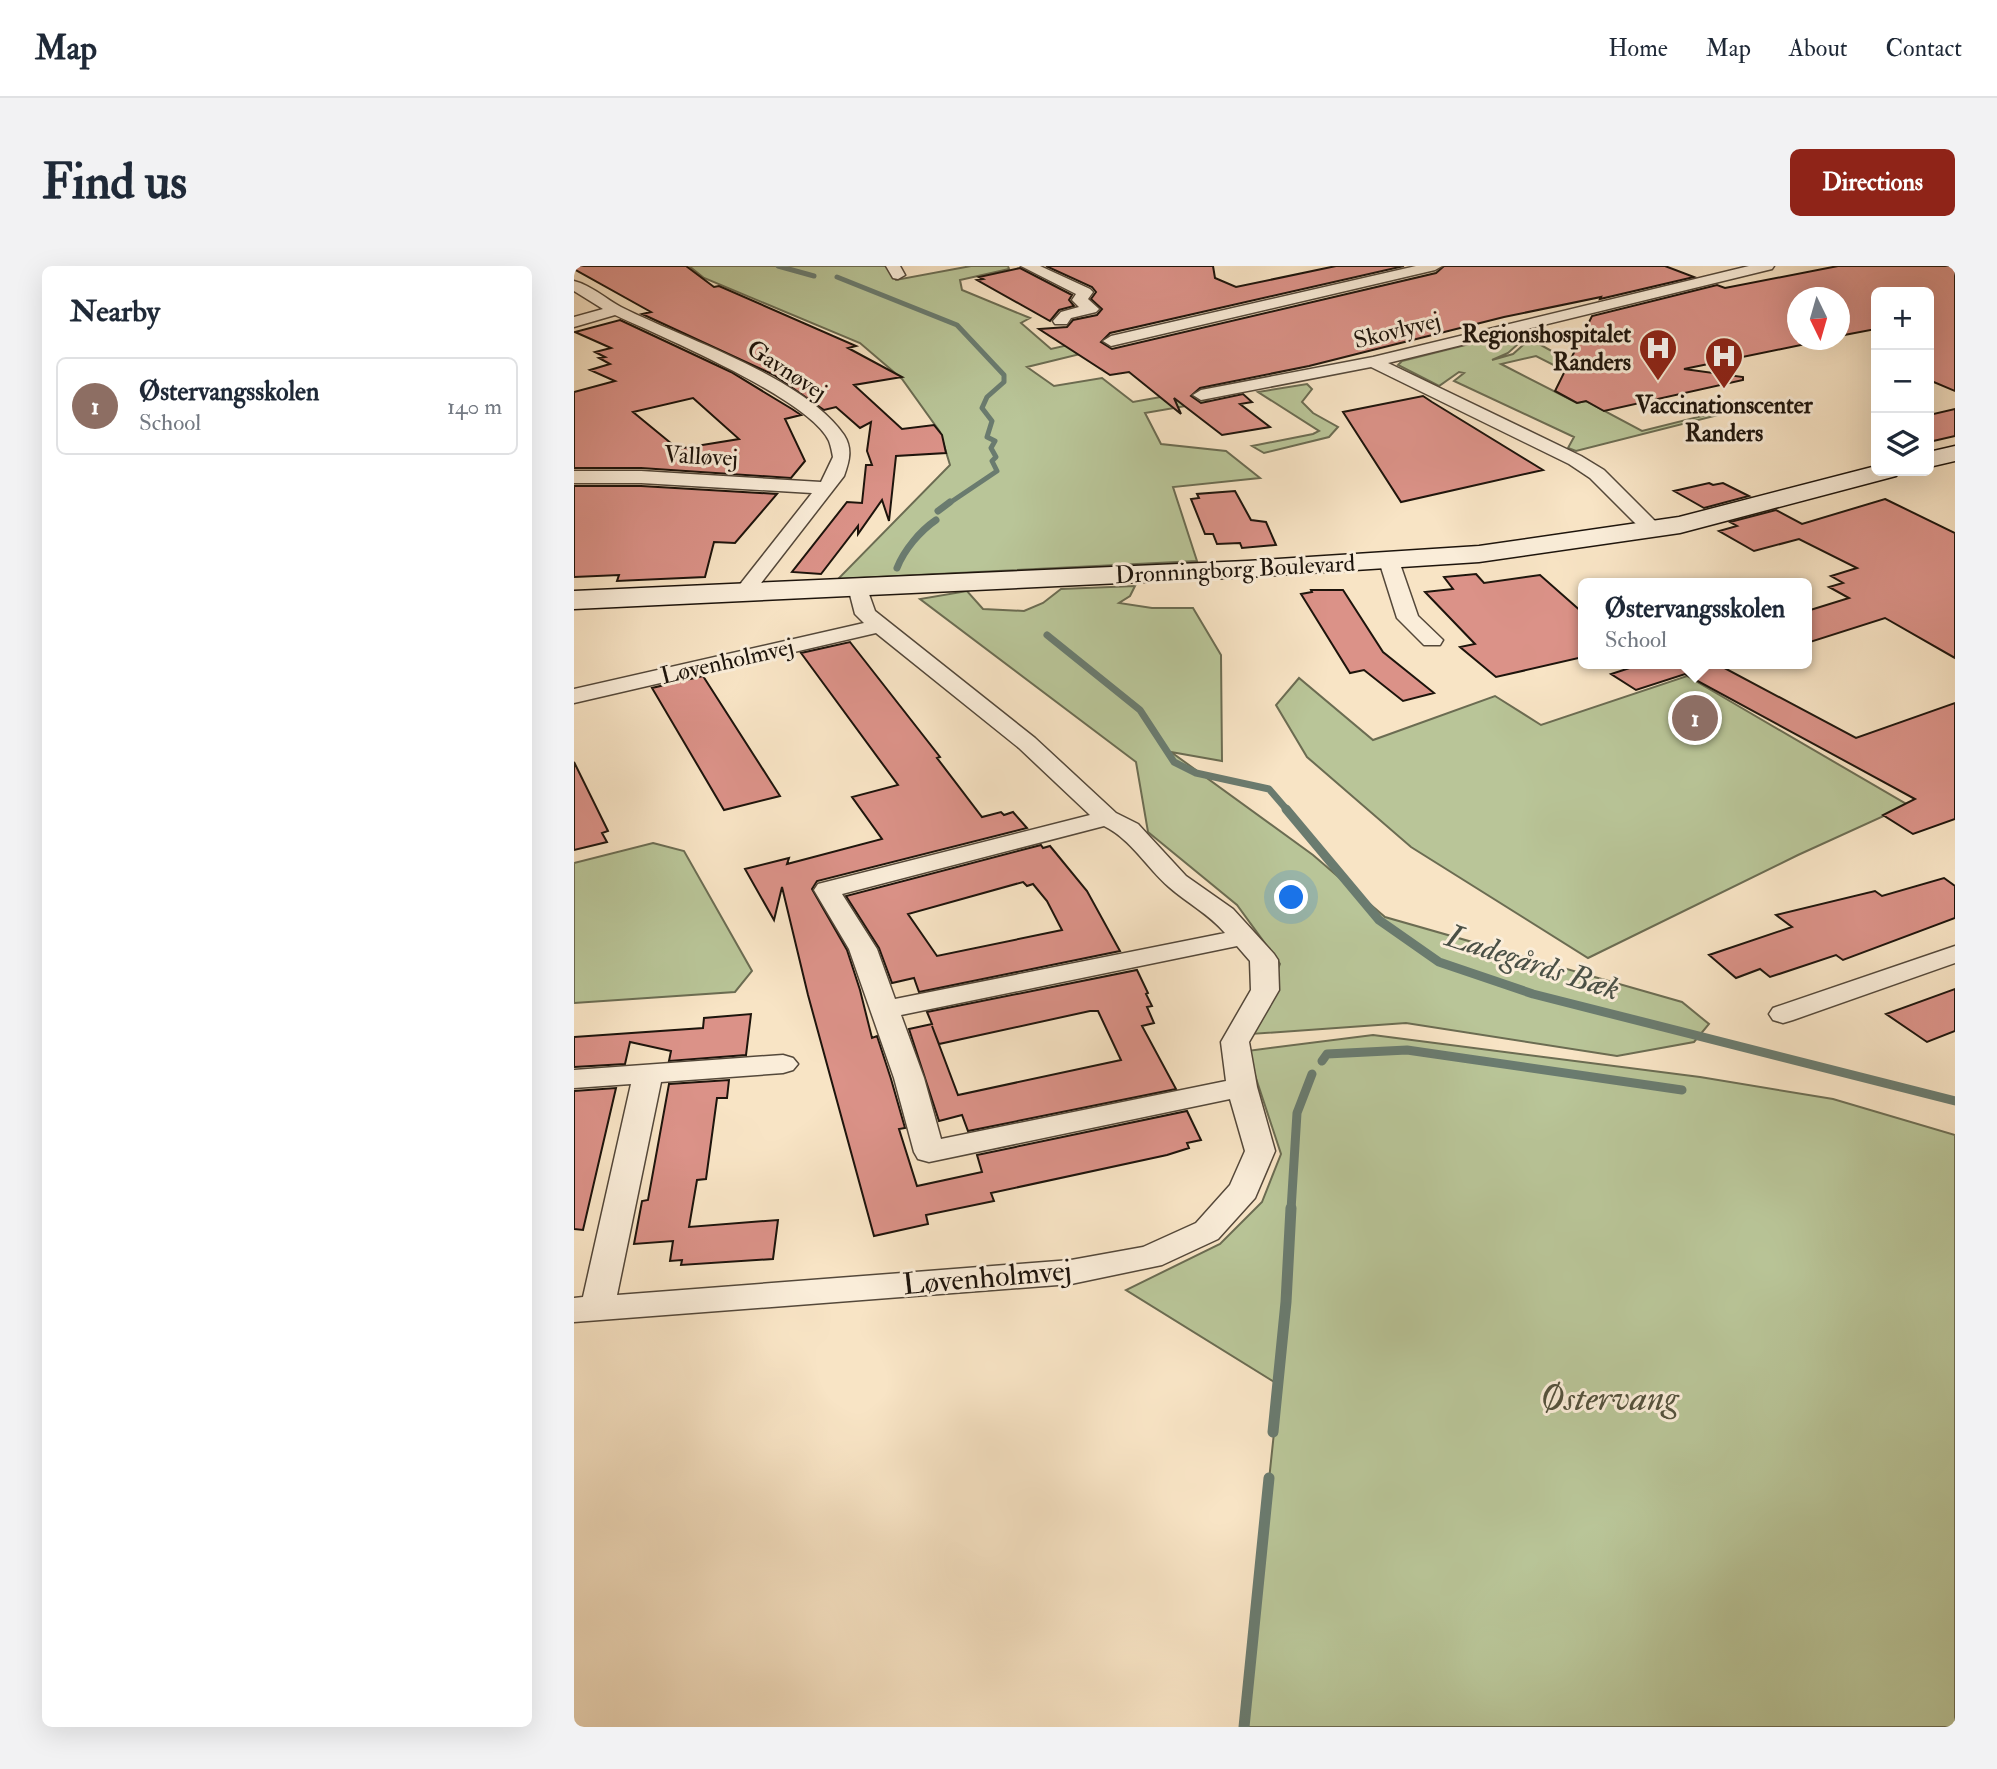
<!DOCTYPE html>
<html lang="en">
<head>
<meta charset="utf-8">
<style>
  body { margin:0; font-family:"IM FELL Double Pica",serif; background:#f2f2f3; color:#1f2937 }
  .controls { position:absolute; right:21px; top:21px; display:grid; overflow:hidden; border-radius:10px; box-shadow:0 7px 28px #0002 }
  .controls button { width:63px; height:63px; display:grid; place-items:center; padding:0; border:0; border-bottom:2px solid #e0e1e3; background:#fff; color:#1f2937; font:35px sans-serif }
  .compass { position:absolute; left:1213px; top:21px; width:63px; height:63px; border-radius:50%; background:#fff; box-shadow:0 7px 28px #0002; rotate:175deg }
  .you { position:absolute; left:718px; top:632px; width:24px; height:24px; margin:-18px; border:5px solid #fff; border-radius:50%; background:#1a73e8; box-shadow:0 0 0 10px #1a73e833 }
  .badge { display:grid; place-items:center; width:46px; height:46px; border-radius:50%; background:#8f2418; color:#fff; font-size:23px; font-weight:700 }
  .pin { position:absolute; translate:-50% -50%; border:4px solid #fff; box-shadow:0 2px 7px #0006 }
  .popup { position:absolute; left:1004px; top:312px; width:234px; height:91px; box-sizing:border-box; display:grid; place-content:center; border-radius:10px; background:#fff; filter:drop-shadow(0 2px 5px #0005); font-size:23px; white-space:nowrap; color:#747a83 }
  .popup b { font-size:26px; color:#1f2937 }
  .popup::after { content:''; position:absolute; left:50%; top:100%; margin-left:-14px; border:14px solid transparent; border-top-color:#fff }
  .list { margin:0; padding:0; list-style:none }
  h2 { display:flex; justify-content:space-between; align-items:center; height:91px; margin:0; padding:0 28px; font-size:30px }
  h2 small { font-size:23px; font-weight:400; color:#747a83 }
  .list li { display:grid; grid-template-columns:46px 1fr auto; gap:21px; align-items:center; box-sizing:border-box; height:98px; margin:0 14px 14px; padding:0 14px; border:2px solid #e0e1e3; border-radius:10px }
  .list b { display:block; font-size:26px; white-space:nowrap }
  .list p { margin:0; font-size:23px; white-space:nowrap; color:#747a83 }
  .list em { font-size:23px; font-style:normal; color:#747a83 }
  .icon { flex:none; width:38px; height:38px; fill:none; stroke:currentColor; stroke-width:2; stroke-linecap:round; stroke-linejoin:round }
  .map { position:relative; flex:none; width:1381px; height:1461px; overflow:hidden; border-radius:10px }
  header { display:flex; align-items:center; gap:42px; box-sizing:border-box; height:98px; padding:0 35px; background:#fff; border-bottom:2px solid #e0e1e3 }
  header strong { font-size:33px }
  nav { display:flex; gap:38px; margin-inline-start:auto; font-size:24px }
  .intro { display:flex; align-items:center; justify-content:space-between; box-sizing:border-box; height:168px; padding:0 42px }
  h1 { margin:0; font-size:49px }
  .button { padding:18px 32px; border-radius:10px; background:#8f2418; color:#fff; font-size:24px; font-weight:700 }
  main { display:flex; gap:42px; padding:0 42px }
  aside { flex:1; background:#fff; border-radius:10px; box-shadow:0 7px 28px #0002 }
  .map>svg:first-child { display:block }
  .green { fill:#b9c598; stroke:#6b6c52; stroke-width:2 }
  .lines { fill:none; stroke-linecap:round; stroke-linejoin:round }
  .stream-far3 { stroke:#6a7b6f; stroke-width:5 }
  .stream-far2 { stroke:#6a7b6f; stroke-width:7 }
  .stream-far1 { stroke:#6a7b6f; stroke-width:9 }
  .stream { stroke:#6a7b6f; stroke-width:11 }
  .building { fill:#db9288; stroke:#1d140c; stroke-width:2; fill-rule:evenodd }
  .street-casing { stroke:#54483a; stroke-width:3 }
  .secondary-casing { stroke:#1d140c; stroke-width:3 }
  .street { fill:#faedd9; fill-rule:evenodd }
  .secondary { fill:#faedd9; fill-rule:evenodd }
  .labels { text-anchor:middle; stroke-width:6; stroke-linejoin:round; paint-order:stroke }
  .far-street-label { font-size:24px; fill:#1d140c; stroke:#faedd9 }
  .far-poi-label { font-size:24px; font-weight:bold; fill:#1d140c; stroke:#faedd9; text-anchor:end }
  .street-label { font-size:30px; fill:#1d140c; stroke:#faedd9 }
  .water-label { font-size:32px; font-style:italic; fill:#4a5046; stroke:#faedd9 }
  .near-park-label { font-size:37px; font-style:italic; fill:#54523d; stroke:#faedd9 }
</style>
</head>
<body>
<header>
<strong>Map</strong>
<nav><a>Home</a><a>Map</a><a>About</a><a>Contact</a></nav>
</header>
<div class="intro"><h1>Find us</h1><a class="button">Directions</a></div>
<main>
<aside>
<h2>Nearby<small></small></h2>
<ul class="list">
<li><span class="badge" style="background:#8d6e63">1</span><div><b>Østervangsskolen</b><p>School</p></div><em>140 m</em></li>
</ul>
</aside>
<div class="map">
<svg width="1381" height="1461" viewBox="0 0 1381 1461">
  <rect width="100%" height="100%" fill="#f8e4c5"/>
  <filter id="stains"><feTurbulence type="fractalNoise" baseFrequency=".00286" numOctaves="4"/><feColorMatrix values="0 0 0 0 .2 0 0 0 0 .09 0 0 0 0 .02 0 0 0 .5 -.17"/></filter>
  <radialGradient id="worn" r=".72"><stop offset=".6" stop-color="#630" stop-opacity="0"/><stop offset="1" stop-color="#630" stop-opacity=".3"/></radialGradient>
  <path class="green" d="M 115,0 L 313,0 L 322,14 L 397,0 L 434,0 L 435,3 L 386,14 L 388,24 L 456,52 L 447,57 L 477,83 L 516,74 L 531,82 L 453,101 L 480,120 L 528,112 L 559,136 L 620,125 L 635,136 L 571,147 L 587,178 L 652,185 L 686,212 L 599,221 L 623,295 L 264,313 L 376,199 L 366,166 L 328,113 L 286,77 L 130,12 Z
    M 947,65 L 954,69 L 934,87 L 918,94 L 939,88 L 956,73 L 1023,110 L 1011,115 L 962,90 L 927,98 L 1003,137 L 1012,135 L 1068,165 L 1156,143 L 1160,145 L 1002,185 L 994,182 L 1000,171 L 880,115 L 890,107 L 885,106 L 865,120 L 824,99 L 828,95 Z
    M 733,118 L 738,123 L 728,136 L 739,147 L 764,161 L 755,171 L 690,187 L 678,180 L 739,168 L 745,165 L 684,126 Z
    M 561,320 L 556,330 L 545,337 L 578,342 L 619,342 L 647,389 L 648,495 L 597,486 L 739,589 L 811,651 L 1108,736 L 1135,758 L 1120,776 L 1043,790 L 832,757 L 677,768 L 706,698 L 663,639 L 574,566 L 562,496 L 346,333 L 393,325 L 409,343 L 450,345 L 469,337 L 487,323 Z
    M 1113,410 L 1334,539 L 1224,589 L 1014,692 L 837,581 L 733,491 L 702,439 L 725,412 L 799,474 L 921,430 L 967,459 Z
    M 79,577 L 110,585 L 178,705 L 161,726 L 0,737 L 0,597 Z
    M 799,769 L 1126,811 L 1259,833 L 1381,869 L 1381,1461 L 669,1461 L 705,1119 L 552,1024 L 646,978 L 688,936 L 707,888 L 673,785 Z"/>
  <g class="lines">
    <path class="stream-far3" d="M 204,0 L 240,10
      M 263,11 L 383,59 L 430,109 L 430,116 L 413,131 L 408,142 L 418,155 L 413,171 L 421,175 L 417,182 L 422,191 L 418,195 L 423,205 L 374,238"/>
    <path class="stream-far2" d="M 364,245 L 376,236
      M 323,302 C 330,284 346,265 362,254
      M 473,369 L 566,444 L 600,496 L 622,507 L 695,523 L 714,545"/>
    <path class="stream-far1" d="M 712,543 L 805,654 L 865,696 L 959,728 L 1381,835
      M 748,795 L 753,788 L 833,784 L 1108,824
      M 717,944 L 723,847 L 738,808"/>
    <path class="stream" d="M 699,1166 L 712,1036 L 717,942
      M 670,1461 L 695,1212"/>
  </g>
  <path class="building" d="M 0,0 L 112,0 L 140,21 L 145,20 L 282,80 L 274,82 L 328,111 L 280,119 L 328,163 L 360,159 L 368,169 L 372,187 L 322,190 L 315,255 L 308,234 L 284,268 L 284,260 L 247,308 L 218,306 L 273,236 L 288,237 L 292,199 L 298,199 L 293,185 L 297,156 L 286,162 L 262,141 L 250,144 L 200,109 L 68,48 L 77,46 L 0,3 Z
    M 472,0 L 639,0 L 641,12 L 662,21 L 762,0 L 830,0 L 536,67 L 527,76 L 538,83 L 862,7 L 870,0 L 1091,0 L 1120,11 L 1026,33 L 1027,31 L 930,51 L 735,100 L 626,122 L 617,130 L 627,137 L 669,128 L 678,136 L 666,138 L 696,161 L 648,169 L 600,132 L 607,148 L 555,106 L 536,109 L 465,63 L 493,61 L 499,54 L 523,49 L 528,43 L 517,33 L 522,26 L 518,21 Z
    M 1264,0 L 1381,0 L 1381,125 L 1355,114 L 1355,26 L 1302,26 L 1302,63 L 1265,70 L 1265,32 L 1223,32 L 1223,74 L 1251,74 L 1110,103 L 1169,111 L 1169,114 L 1030,145 L 1012,135 L 1003,137 L 981,125 L 1018,50 L 1143,19 L 1151,22 Z
    M 446,2 L 498,29 L 495,34 L 500,40 L 485,44 L 476,55 L 403,14 L 409,13 L 405,11 Z
    M 46,54 L 157,106 L 218,143 L 227,149 L 211,153 L 231,195 L 217,212 L 67,202 L 0,202 L 0,126 L 41,115 L 16,104 L 36,98 L 25,92 L 31,91 L 21,86 L 37,82 L 1,66 ZM 119,132 L 165,173 L 104,183 L 59,146 Z
    M 849,130 L 858,136 L 969,204 L 827,236 L 769,146 Z
    M 1381,143 L 1381,170 L 1355,176 L 1355,149 Z
    M 1135,217 L 1139,219 L 1149,217 L 1175,230 L 1130,242 L 1100,225 Z
    M 0,220 L 67,220 L 203,228 L 161,277 L 140,276 L 131,311 L 43,315 L 45,309 L 0,311 Z
    M 661,225 L 677,254 L 692,256 L 702,279 L 668,282 L 666,277 L 643,278 L 639,268 L 631,268 L 617,233 L 625,232 L 623,228 Z
    M 1311,233 L 1381,267 L 1381,392 L 1311,352 L 1233,377 L 1233,345 L 1275,332 L 1255,321 L 1269,317 L 1257,310 L 1283,302 L 1225,273 L 1180,285 L 1145,265 L 1163,260 L 1156,256 L 1202,244 L 1228,258 Z
    M 902,308 L 910,317 L 966,309 L 1009,347 L 1009,391 L 922,411 L 886,381 L 901,378 L 851,326 L 879,323 L 870,311 Z
    M 737,324 L 769,324 L 809,386 L 860,427 L 829,435 L 790,404 L 776,407 L 727,328 L 738,326 Z
    M 276,376 L 366,491 L 363,492 L 408,551 L 427,546 L 430,549 L 439,546 L 453,562 L 243,615 L 238,623 L 273,684 L 286,724 L 298,772 L 303,770 L 317,813 L 331,862 L 325,863 L 343,920 L 408,906 L 403,889 L 613,845 L 627,874 L 613,877 L 615,882 L 593,889 L 417,927 L 420,935 L 352,949 L 354,958 L 300,970 L 234,729 L 208,621 L 200,654 L 171,603 L 215,592 L 213,598 L 308,573 L 278,531 L 324,519 L 227,387 Z
    M 1068,398 L 1143,398 L 1282,472 L 1381,437 L 1381,553 L 1339,568 L 1309,549 L 1341,533 L 1111,408 L 1062,424 L 1037,408 Z
    M 129,410 L 206,530 L 150,544 L 78,422 Z
    M 0,496 L 34,565 L 28,567 L 33,576 L 0,584 Z
    M 467,579 L 469,582 L 476,580 L 513,625 L 546,685 L 345,726 L 340,712 L 318,717 L 305,682 L 272,630 ZM 449,616 L 453,620 L 459,618 L 473,635 L 488,664 L 363,690 L 334,648 Z
    M 1370,612 L 1381,620 L 1381,652 L 1269,694 L 1262,689 L 1196,711 L 1186,703 L 1162,712 L 1135,689 L 1218,661 L 1202,649 L 1301,625 L 1308,630 Z
    M 563,704 L 574,727 L 572,728 L 578,740 L 573,741 L 580,757 L 568,760 L 602,823 L 394,865 L 388,849 L 365,855 L 335,763 L 358,758 L 353,746 ZM 516,745 L 524,745 L 547,794 L 384,829 L 358,760 L 365,778 Z
    M 1381,723 L 1381,765 L 1353,776 L 1312,748 Z
    M 177,748 L 172,789 L 95,795 L 97,785 L 56,776 L 51,798 L 0,801 L 0,771 L 129,762 L 130,752 Z
    M 155,814 L 153,832 L 143,832 L 132,913 L 123,914 L 115,961 L 204,954 L 199,993 L 107,999 L 108,994 L 96,995 L 99,975 L 60,978 L 68,935 L 74,934 L 95,818 Z
    M 42,822 L 9,964 L 0,963 L 0,825 Z"/>
  <g class="lines">
    <defs>
      <path id="street" d="M 312,0 L 326,0 L 331,9 L 324,13 L 319,12 Z
        M 447,0 L 466,0 L 516,23 L 519,26 L 514,33 L 525,43 L 522,46 L 497,52 L 493,58 L 481,58 L 479,55 L 487,46 L 505,41 L 498,34 L 502,28 Z
        M 842,0 L 868,0 L 861,4 L 537,80 L 529,75 L 537,70 Z
        M 1175,0 L 1200,0 L 1198,3 L 814,97 L 1007,190 L 1030,204 L 1086,260 L 1089,264 L 1086,268 L 1072,268 L 1016,212 L 995,198 L 797,101 L 627,134 L 619,129 L 627,124 L 799,91 Z
        M 0,15 C 17,19 32,33 47,41 C 110,73 230,111 270,169 C 279,183 275,196 270,210 L 177,330 L 163,330 L 160,326 L 238,227 L 67,217 L 0,217 L 0,205 L 67,205 L 247,216 L 259,191 C 258,186 257,180 255,175 C 236,133 86,70 41,49 L 0,61 L 0,51 L 29,43 L 0,25 Z
        M 815,289 L 822,291 L 825,295 L 844,350 L 869,374 L 866,379 L 850,379 L 823,352 L 805,295 L 808,291 Z
        M 284,315 L 291,317 L 301,345 L 461,472 L 542,547 L 564,558 L 612,610 L 659,643 L 700,688 L 704,694 L 705,724 L 675,776 L 683,821 L 701,885 L 681,932 L 644,973 L 588,999 L 497,1018 L 0,1056 L 0,1032 L 9,1031 L 57,818 L 0,822 L 0,804 L 209,789 L 219,792 L 224,798 L 219,804 L 209,807 L 87,816 L 43,1029 L 497,994 L 569,981 L 622,957 L 656,919 L 671,885 L 656,833 L 355,896 L 344,893 L 340,886 L 320,812 L 275,683 L 240,624 L 244,618 L 516,549 L 445,482 L 302,367 L 0,437 L 0,423 L 290,357 L 281,348 L 274,321 L 277,317 ZM 530,560 C 558,574 572,601 595,621 C 613,637 635,648 651,667 L 321,733 L 303,683 L 268,628 ZM 663,680 L 676,695 L 677,724 L 647,776 L 652,815 L 367,873 L 350,812 L 327,749 Z
        M 1381,680 L 1381,697 L 1219,754 L 1209,757 L 1199,754 L 1195,748 L 1199,742 Z"/>
      <path id="secondary" d="M 1381,180 L 1381,195 L 1355,201 L 1355,186 Z
        M 1302,200 L 1302,205 L 1326,205 L 1322,210 L 1106,267 L 905,296 L 673,311 L 0,343 L 0,325 L 673,295 L 905,280 L 1105,251 Z"/>
    </defs>
    <use href="#street" class="street-casing"/>
    <use href="#secondary" class="secondary-casing"/>
    <use href="#street" class="street"/>
    <use href="#secondary" class="secondary"/>
  </g>
  <defs>
    <symbol id="hospital-pin" viewBox="-11 -11 22 30"><path d="M0 17L-7.5 6A9.5 9.5 0 1 1 7.5 6Z" fill="#8f2418" stroke="#faedd9"/><path d="M-5-5h3v3.5h4V-5h3V5h-3V1.5h-4V5h-3Z" fill="#fff"/></symbol>
  </defs>
  <g fill-rule="evenodd">
    <use href="#hospital-pin" x="1062" y="60" width="44" height="60"/>
    <use href="#hospital-pin" x="1128" y="68" width="44" height="60"/>
  </g>
  <g class="labels">
    <g class="far-street-label">
      <text transform="translate(823 64) rotate(-14)" y="8">Skovlyvej</text>
      <text transform="translate(213 104) rotate(33)" y="8">Gavnøvej</text>
      <text transform="translate(127 190) rotate(3)" y="8">Valløvej</text>
      <text transform="translate(661 303) rotate(-3)" y="8">Dronningborg Boulevard</text>
      <text transform="translate(153 395) rotate(-13)" y="8">Løvenholmvej</text>
    </g>
    <g class="far-poi-label">
      <text x="1057" y="76">Regionshospitalet<tspan x="1057" dy="28">Randers</tspan></text>
      <text x="1150" y="147" text-anchor="middle">Vaccinationscenter<tspan x="1150" dy="28">Randers</tspan></text>
    </g>
    <g class="street-label">
      <text transform="translate(413 1011) rotate(-5)" y="10">Løvenholmvej</text>
    </g>
    <g class="water-label">
      <text transform="translate(959 696) rotate(18)" y="11">Ladegårds Bæk</text>
    </g>
    <g class="near-park-label">
      <text x="1035" y="1144">Østervang</text>
    </g>
  </g>
  <rect width="100%" height="100%" filter="url(#stains)"/>
  <rect width="100%" height="100%" fill="url(#worn)"/>
</svg>
<div class="controls">
<button>+</button>
<button>−</button>
<button><svg class="icon" aria-label="layers" viewBox="0 0 24 24"><path d="M12 4l9 5-9 5-9-5zM3 14l9 5 9-5"/></svg></button>
</div>
<svg class="compass" viewBox="-18 -18 36 36"><path d="M0-13l5 13h-10z" fill="#e53935"/><path d="M0 13l5-13h-10z" fill="#747a83"/></svg>
<div class="you"></div>
<div class="pin badge" style="left:1121px;top:452px;background:#8d6e63">1</div>
<div class="popup"><b>Østervangsskolen</b>School</div>
</div>
</main>
</body>
</html>
